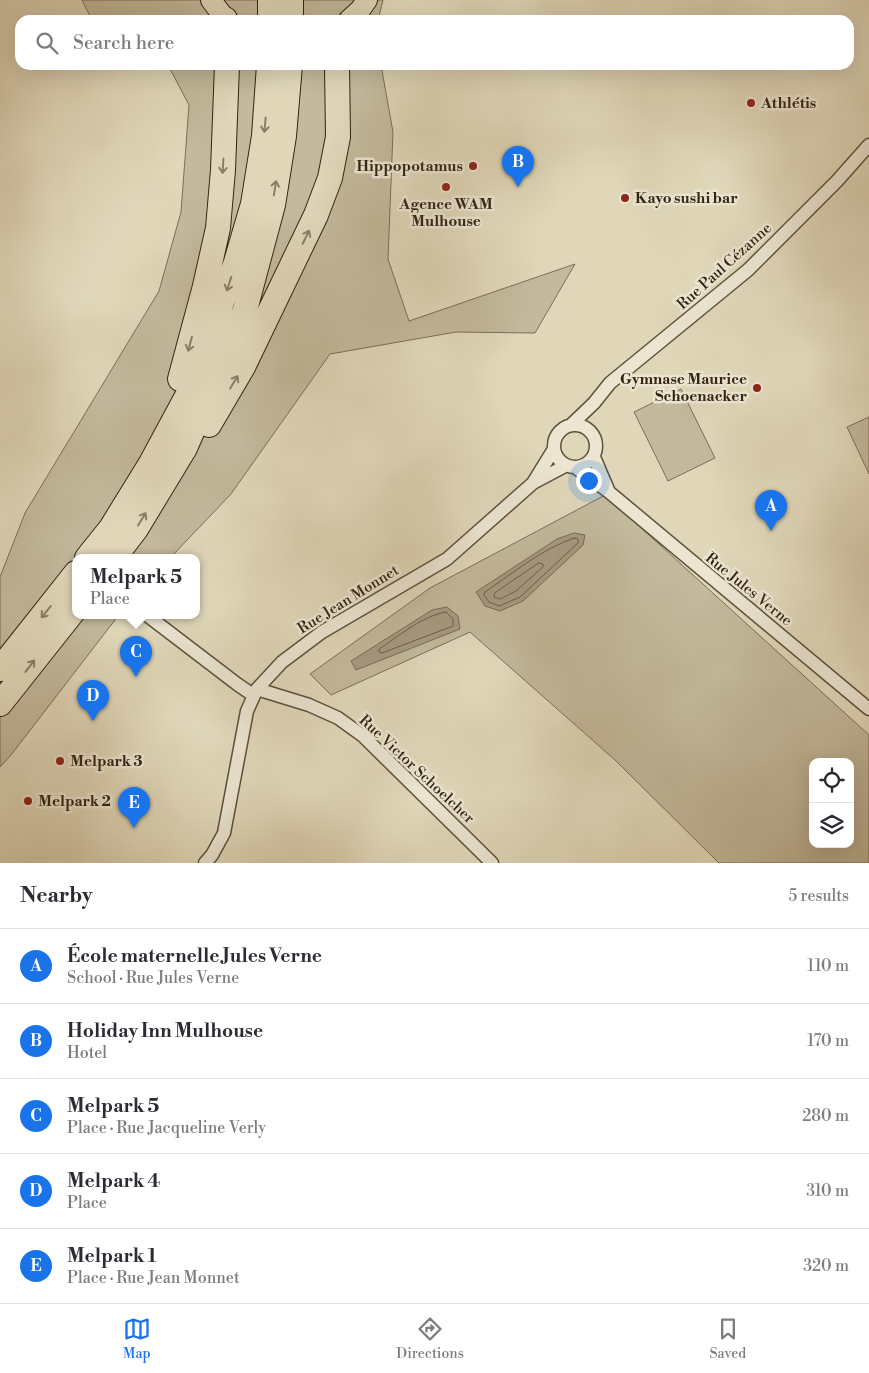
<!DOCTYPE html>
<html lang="en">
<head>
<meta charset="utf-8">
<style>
  body { margin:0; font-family:"Libre Bodoni",serif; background:#f7f7f7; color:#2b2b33 }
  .controls { position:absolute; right:15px; bottom:15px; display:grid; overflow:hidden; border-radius:10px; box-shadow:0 5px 20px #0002 }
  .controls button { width:45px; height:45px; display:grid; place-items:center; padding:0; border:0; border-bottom:1px solid #e1e1e2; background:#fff; color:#2b2b33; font:25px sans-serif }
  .you { position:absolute; left:588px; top:480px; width:18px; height:18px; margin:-12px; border:4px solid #fff; border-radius:50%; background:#1a73e8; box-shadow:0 0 0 8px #1a73e833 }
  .badge { display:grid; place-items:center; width:32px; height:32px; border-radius:50%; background:#1a73e8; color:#fff; font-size:16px; font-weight:700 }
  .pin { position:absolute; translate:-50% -41px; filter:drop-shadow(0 1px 2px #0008) }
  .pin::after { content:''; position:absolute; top:26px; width:18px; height:15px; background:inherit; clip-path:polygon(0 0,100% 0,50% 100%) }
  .popup { position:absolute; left:72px; top:554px; width:128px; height:65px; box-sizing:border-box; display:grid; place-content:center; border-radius:10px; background:#fff; filter:drop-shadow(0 1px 4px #0005); font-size:16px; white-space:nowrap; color:#7c7c81 }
  .popup b { font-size:19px; color:#2b2b33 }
  .popup::after { content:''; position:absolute; left:50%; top:100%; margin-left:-10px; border:10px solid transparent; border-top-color:#fff }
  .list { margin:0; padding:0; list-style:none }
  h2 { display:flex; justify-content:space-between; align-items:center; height:65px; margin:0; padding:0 20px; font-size:21px }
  h2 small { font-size:16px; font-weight:400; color:#7c7c81 }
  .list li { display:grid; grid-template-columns:32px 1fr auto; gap:15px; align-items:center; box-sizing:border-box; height:75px; padding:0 20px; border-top:1px solid #e1e1e2 }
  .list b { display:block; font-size:19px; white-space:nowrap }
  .list p { margin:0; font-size:16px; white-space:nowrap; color:#7c7c81 }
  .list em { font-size:16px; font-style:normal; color:#7c7c81 }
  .icon { flex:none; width:28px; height:28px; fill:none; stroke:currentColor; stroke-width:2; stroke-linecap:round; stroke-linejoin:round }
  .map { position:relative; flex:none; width:869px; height:863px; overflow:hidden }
  .search { position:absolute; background:#fff; box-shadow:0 5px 20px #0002; left:15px; right:15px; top:15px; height:55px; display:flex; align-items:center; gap:12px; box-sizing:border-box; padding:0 18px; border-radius:15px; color:#7c7c81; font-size:19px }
  .sheet { height:440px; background:#fff }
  nav { display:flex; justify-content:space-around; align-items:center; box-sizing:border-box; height:70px; border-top:1px solid #e1e1e2; background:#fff; font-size:14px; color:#7c7c81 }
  nav a { display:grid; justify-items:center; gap:2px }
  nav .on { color:#1a73e8 }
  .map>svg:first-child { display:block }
  .green { fill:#c3b99c; stroke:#7c6e56; fill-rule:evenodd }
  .water { fill:#a69a80; stroke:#786b54 }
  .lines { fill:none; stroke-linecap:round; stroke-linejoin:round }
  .shore { stroke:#6d5f48; stroke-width:1 }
  .street-casing { stroke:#5f513b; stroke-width:15 }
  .primary-casing { stroke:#342411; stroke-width:22 }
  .highway-casing { stroke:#342411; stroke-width:26 }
  .street { stroke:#ebe5d2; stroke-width:12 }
  .primary { stroke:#e0d7b9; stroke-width:20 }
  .highway { stroke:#e0d7b9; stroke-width:24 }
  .oneway { stroke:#8a7e65 }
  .poi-dot { fill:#8f2418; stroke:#ebe5d2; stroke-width:2 }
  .labels { text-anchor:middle; stroke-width:5; stroke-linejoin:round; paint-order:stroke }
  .poi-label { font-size:15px; font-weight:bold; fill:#342411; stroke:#ebe5d2; text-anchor:start }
  .street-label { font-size:15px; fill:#342411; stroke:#ebe5d2 }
</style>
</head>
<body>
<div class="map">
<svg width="869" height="863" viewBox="0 0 869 863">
  <rect width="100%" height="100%" fill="#e0d7b9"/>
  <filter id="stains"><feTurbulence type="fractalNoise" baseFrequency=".004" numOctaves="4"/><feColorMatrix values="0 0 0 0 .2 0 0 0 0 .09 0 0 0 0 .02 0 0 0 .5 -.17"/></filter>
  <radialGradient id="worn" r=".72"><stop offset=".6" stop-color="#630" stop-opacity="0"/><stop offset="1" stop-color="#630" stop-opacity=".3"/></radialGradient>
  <path class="green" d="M 82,0 L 383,0 L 378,20 L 92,20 Z
    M 168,65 L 381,65 L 393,132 L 388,259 L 409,321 L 575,264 L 535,333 L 456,332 L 330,354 L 231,494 L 170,558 L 76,558 L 76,616 L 118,616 L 11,755 L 0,767 L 0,577 L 25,513 L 159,291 L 181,212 L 189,105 Z
    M 681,389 L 715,458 L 668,481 L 634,412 Z
    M 869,417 L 869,474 L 847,427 Z
    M 605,495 L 869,735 L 869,863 L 719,863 L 615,760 L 470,632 L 331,695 L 310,674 L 430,588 ZM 813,762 L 850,762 L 850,844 L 813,844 Z"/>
  <path class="water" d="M 574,533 L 585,535 L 583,545 L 523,601 L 500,611 L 485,606 L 476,592 L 557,539 Z
    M 447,607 L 458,616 L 460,629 L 356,670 L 351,661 L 432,610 Z"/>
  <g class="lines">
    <path class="shore" d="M 574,538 L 578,539 L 578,543 L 520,597 L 499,606 L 489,602 L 484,595 L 485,592 C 513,573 542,549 574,538 Z
      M 539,563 L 543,564 L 543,567 L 516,591 L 500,599 L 494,597 L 495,593 Z
      M 446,612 L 453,619 L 453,626 L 382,653 L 379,652 L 379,649 C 399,636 422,616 446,612 Z"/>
    <defs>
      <path id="street" d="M554 446a21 21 0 1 1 42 0a21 21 0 1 1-42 0Z
        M 571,425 L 594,403 L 610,383 L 748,270 L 837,181 L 869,145
        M 594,457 L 609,492
        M 576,468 L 609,492 L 869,709
        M 533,483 L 554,449
        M 148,616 L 237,684 L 253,695
        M 257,689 L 309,705 L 338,718 L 363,736 L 492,863
        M 205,863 L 212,855 L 224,833 L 247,711 L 257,689 L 282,662 L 322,632 L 447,559 L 533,483 L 565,466"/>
      <path id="primary" d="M 211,0 L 226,20
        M 349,20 L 360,10 L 367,0"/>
      <path id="highway" d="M 270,0 L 270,20
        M 291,0 L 291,20
        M 225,19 L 225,20
        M 180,379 L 205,286 L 218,228 L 223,170 L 227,65
        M 209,425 L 243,367 L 316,215 L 330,178 L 338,137 L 337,65
        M 87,558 L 111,528 L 151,463 L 192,387 L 236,262 L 253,204 L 264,136 L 269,65
        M 114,558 L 136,529 L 185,448 L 245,310 L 273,205 L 284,136 L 290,65
        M 0,669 L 76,573
        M 0,704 L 76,608"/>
    </defs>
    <use href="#street" class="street-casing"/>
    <use href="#primary" class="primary-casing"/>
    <use href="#highway" class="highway-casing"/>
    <use href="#street" class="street"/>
    <use href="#primary" class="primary"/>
    <use href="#highway" class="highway"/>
  </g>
  <defs><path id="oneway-shaft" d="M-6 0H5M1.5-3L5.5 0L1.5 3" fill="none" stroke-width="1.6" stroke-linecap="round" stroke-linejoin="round" transform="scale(1.25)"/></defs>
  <g class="oneway">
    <use href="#oneway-shaft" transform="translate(265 125) rotate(95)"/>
    <use href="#oneway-shaft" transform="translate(223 166) rotate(93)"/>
    <use href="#oneway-shaft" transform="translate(275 188) rotate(-81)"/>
    <use href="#oneway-shaft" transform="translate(306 237) rotate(-64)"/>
    <use href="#oneway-shaft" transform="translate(229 284) rotate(108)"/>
    <use href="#oneway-shaft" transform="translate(190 344) rotate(105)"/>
    <use href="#oneway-shaft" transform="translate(234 382) rotate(-59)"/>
    <use href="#oneway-shaft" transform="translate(142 519) rotate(-58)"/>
    <use href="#oneway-shaft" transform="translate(46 612) rotate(129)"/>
    <use href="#oneway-shaft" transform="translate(30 666) rotate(-52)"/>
  </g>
  <g class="poi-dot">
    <circle cx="751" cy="103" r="5"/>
    <circle cx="473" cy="166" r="5"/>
    <circle cx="446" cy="187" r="5"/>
    <circle cx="625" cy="198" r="5"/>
    <circle cx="757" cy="388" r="5"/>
    <circle cx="60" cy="761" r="5"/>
    <circle cx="28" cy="801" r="5"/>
  </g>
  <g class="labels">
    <g class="poi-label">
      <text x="761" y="108">Athlétis</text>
      <text x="463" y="171" text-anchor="end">Hippopotamus</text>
      <text x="635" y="203">Kayo sushi bar</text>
      <text x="446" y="209" text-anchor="middle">Agence WAM<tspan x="446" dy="17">Mulhouse</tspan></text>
      <text x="747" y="384" text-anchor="end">Gymnase Maurice<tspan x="747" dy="17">Schoenacker</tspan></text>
      <text x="70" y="766">Melpark 3</text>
      <text x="38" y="806">Melpark 2</text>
    </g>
    <g class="street-label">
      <text transform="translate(724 266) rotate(-42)" y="5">Rue Paul Cézanne</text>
      <text transform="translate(749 589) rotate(39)" y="5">Rue Jules Verne</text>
      <text transform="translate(348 599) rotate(-32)" y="5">Rue Jean Monnet</text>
      <text transform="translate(417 769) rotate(43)" y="5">Rue Victor Schoelcher</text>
    </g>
  </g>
  <rect width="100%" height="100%" filter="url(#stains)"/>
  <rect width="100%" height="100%" fill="url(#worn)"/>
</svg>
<div class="controls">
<button><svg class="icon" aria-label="locate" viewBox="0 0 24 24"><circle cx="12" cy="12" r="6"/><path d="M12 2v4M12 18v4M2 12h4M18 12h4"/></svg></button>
<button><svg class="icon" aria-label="layers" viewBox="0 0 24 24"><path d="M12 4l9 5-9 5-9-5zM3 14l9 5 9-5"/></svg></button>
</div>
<div class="you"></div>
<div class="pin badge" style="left:771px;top:531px">A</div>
<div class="pin badge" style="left:518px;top:187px">B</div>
<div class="pin badge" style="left:136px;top:677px">C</div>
<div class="popup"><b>Melpark 5</b>Place</div>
<div class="pin badge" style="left:93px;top:721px">D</div>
<div class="pin badge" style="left:134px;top:828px">E</div>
<div class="search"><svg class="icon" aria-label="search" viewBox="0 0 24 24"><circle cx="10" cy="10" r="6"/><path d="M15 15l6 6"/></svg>Search here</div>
</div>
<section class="sheet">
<h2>Nearby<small>5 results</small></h2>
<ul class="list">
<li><span class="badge">A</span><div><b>École maternelle Jules Verne</b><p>School · Rue Jules Verne</p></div><em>110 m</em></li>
<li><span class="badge">B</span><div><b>Holiday Inn Mulhouse</b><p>Hotel</p></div><em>170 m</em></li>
<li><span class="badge">C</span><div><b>Melpark 5</b><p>Place · Rue Jacqueline Verly</p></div><em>280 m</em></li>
<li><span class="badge">D</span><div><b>Melpark 4</b><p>Place</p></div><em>310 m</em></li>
<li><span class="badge">E</span><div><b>Melpark 1</b><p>Place · Rue Jean Monnet</p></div><em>320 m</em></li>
</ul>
</section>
<nav>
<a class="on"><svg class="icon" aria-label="map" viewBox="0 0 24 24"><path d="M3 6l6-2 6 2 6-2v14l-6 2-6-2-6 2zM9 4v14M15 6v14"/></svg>Map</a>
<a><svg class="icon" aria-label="directions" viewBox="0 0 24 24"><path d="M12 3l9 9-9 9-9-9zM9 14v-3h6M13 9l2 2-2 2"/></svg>Directions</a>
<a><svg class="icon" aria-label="saved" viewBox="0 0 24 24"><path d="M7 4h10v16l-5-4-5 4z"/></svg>Saved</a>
</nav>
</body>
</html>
